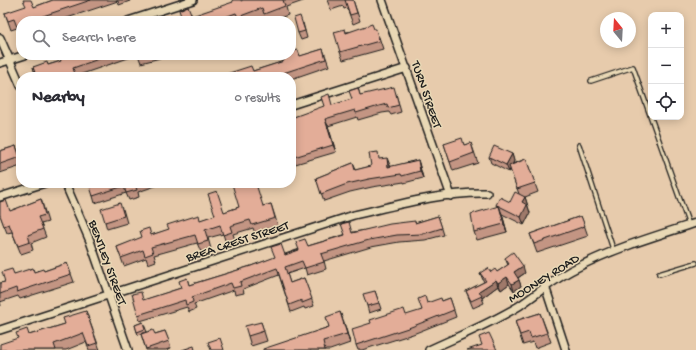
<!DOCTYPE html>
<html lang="en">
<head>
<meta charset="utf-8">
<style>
  body { margin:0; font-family:"Gochi Hand",sans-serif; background:#f2f2f3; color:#2b2b33 }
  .controls { position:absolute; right:12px; top:12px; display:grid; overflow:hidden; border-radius:8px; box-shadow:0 2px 10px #0003 }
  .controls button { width:36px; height:36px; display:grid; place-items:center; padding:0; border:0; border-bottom:1px solid #e1e1e2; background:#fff; color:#2b2b33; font:20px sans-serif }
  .compass { position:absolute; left:600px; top:12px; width:36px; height:36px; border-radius:50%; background:#fff; box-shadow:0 2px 10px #0003; rotate:342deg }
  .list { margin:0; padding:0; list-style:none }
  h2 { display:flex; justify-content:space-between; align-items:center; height:52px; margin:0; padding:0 16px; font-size:17px }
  h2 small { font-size:13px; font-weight:400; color:#7c7c81 }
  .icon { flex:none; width:22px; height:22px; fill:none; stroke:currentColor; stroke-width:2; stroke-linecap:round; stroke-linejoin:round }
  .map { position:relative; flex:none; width:696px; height:350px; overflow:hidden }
  .search { position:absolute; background:#fff; box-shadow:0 2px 10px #0003; left:16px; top:16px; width:280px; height:44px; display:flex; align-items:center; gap:10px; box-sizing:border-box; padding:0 14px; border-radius:16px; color:#7c7c81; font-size:15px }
  .panel { position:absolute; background:#fff; box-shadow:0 2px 10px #0003; left:16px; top:72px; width:280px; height:116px; border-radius:16px }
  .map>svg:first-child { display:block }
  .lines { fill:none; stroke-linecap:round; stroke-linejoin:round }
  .lane-casing { stroke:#1c1c1c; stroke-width:6 }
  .street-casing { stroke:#1c1c1c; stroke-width:10 }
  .lane { stroke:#e9d8b5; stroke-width:3.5 }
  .street { stroke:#e9d8b5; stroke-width:7 }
  .wall { fill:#c39583; stroke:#1c1c1c }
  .shaded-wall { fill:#9f796a; stroke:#1c1c1c }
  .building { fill:#e3ad98; stroke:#1c1c1c }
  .labels { text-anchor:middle; stroke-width:3; stroke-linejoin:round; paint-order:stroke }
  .street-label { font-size:13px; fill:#1c1c1c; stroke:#e9d8b5 }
</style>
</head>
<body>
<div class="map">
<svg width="696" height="350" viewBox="0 0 696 350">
  <rect width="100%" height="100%" fill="#e7cbac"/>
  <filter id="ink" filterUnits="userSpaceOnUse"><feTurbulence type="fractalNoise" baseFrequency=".025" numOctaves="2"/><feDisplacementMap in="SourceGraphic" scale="8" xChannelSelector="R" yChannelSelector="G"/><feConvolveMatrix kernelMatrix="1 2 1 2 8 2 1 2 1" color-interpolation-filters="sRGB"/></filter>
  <g filter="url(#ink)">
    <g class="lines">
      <defs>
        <path id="lane" d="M 591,81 L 633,67 L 689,225
          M 579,145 L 614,252
          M 659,274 L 696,263"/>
        <path id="street" d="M 382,0 L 451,196
          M 128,21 L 193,0
          M 0,38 L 21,86
          M 0,63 L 25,55
          M 291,105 L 407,68
          M 65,183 L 90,241 L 128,350
          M 0,197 L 45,183
          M 545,286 L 566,350
          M 0,330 L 354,215 C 397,205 442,192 487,193
          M 429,350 C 459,336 490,324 519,306 C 537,294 554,279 574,269 C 612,249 655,236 696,223"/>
      </defs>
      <use href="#lane" class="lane-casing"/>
      <use href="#street" class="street-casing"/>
      <use href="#lane" class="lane"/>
      <use href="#street" class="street"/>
    </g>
    <path class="wall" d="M 53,0 L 130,0 L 130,1 L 119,5 L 118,1 L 58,21 L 21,21 L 21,38 L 17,28 L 11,30 L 5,13 L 34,7 Z
      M 243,0 L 306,0 L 286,7 L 288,15 L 271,21 L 267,21 L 265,17 L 253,21 L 177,21 Z
      M 327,0 L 353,0 L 360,21 L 353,24 L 347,8 L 344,9 L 343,6 L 331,10 Z
      M 303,23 L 307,38 L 301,40 L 298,33 Z
      M 374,29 L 379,37 L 383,49 L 343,60 L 340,52 L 346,32 Z
      M 323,49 L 329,66 L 291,79 L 291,77 L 217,77 L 253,71 Z
      M 71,55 L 137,55 L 76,76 L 76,77 L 36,77 L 33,67 L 48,65 L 61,61 L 67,56 Z
      M 138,55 L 159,55 L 160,58 L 141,63 Z
      M 358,88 L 360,95 L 396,94 L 401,112 L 391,115 L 389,112 L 382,113 L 358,120 L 357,117 L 328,126 L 336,152 L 292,165 L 291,161 L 291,118 L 352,99 Z
      M 471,143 L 478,163 L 453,171 L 444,144 L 464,145 Z
      M 16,146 L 21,160 L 21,166 L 0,173 L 0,151 Z
      M 512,154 L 514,161 L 512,164 L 526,159 L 538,192 L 525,197 L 530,213 L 524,225 L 502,214 L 507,232 L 477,240 L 474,232 L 497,207 L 496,205 L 510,202 L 519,194 L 510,169 L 509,172 L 491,163 L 489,157 Z
      M 381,159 L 390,165 L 390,167 L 418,160 L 423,178 L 404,183 L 404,182 L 372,187 L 350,192 L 324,201 L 316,178 L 353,163 L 356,170 L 371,166 Z
      M 92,183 L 164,183 L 138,192 L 139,197 L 129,200 L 126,193 L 95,203 L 93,196 Z
      M 250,186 L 263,206 L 271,204 L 278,226 L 255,233 L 253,228 L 233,234 L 235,240 L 226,243 L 223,234 L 208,238 L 211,249 L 201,252 L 197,243 L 154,255 L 156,261 L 148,264 L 146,258 L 124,266 L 117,247 L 151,235 L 201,220 L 239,207 Z
      M 41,199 L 48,222 L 41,224 L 46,237 L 31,243 L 33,250 L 21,254 L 12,232 L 7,233 L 0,215 Z
      M 123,209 L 127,223 L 107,229 L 105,222 Z
      M 438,216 L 444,235 L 425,240 L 399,242 L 371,247 L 324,261 L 326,269 L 307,275 L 305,268 L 287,274 L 290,283 L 304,278 L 314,306 L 305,309 L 304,307 L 291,312 L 279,275 L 243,289 L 244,293 L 235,295 L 234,290 L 194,304 L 196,309 L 189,312 L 187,307 L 140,321 L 138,315 L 144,300 L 181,288 L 187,278 L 189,285 L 251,266 L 308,246 L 353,232 L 415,223 Z
      M 581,216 L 588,236 L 537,253 L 530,234 Z
      M 505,258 L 525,273 L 518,278 L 521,286 L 514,291 L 509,284 L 501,290 L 498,286 L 482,298 L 484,303 L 473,308 L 466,291 L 484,282 L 483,280 L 480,273 L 497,272 L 508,265 Z
      M 67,263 L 74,282 L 20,299 L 18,296 L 0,302 L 1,306 L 0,306 L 0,283 L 5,282 L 14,274 L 44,271 Z
      M 375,291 L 381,309 L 369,313 L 367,306 Z
      M 450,298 L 456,317 L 413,334 L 362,350 L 358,350 L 356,345 L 422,310 L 427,303 L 442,301 Z
      M 86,311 L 100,350 L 89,350 L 86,342 L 66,350 L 0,350 L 29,335 L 65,324 Z
      M 340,312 L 350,343 L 330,350 L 263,350 L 329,327 Z
      M 540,313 L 551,342 L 535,348 L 533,342 L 523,345 L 515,321 Z
      M 143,322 L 147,332 L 138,335 L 135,325 Z
      M 261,322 L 267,341 L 251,346 L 248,336 Z
      M 165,331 L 171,348 L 166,350 L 146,350 L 141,334 L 155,334 Z"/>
    <path class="shaded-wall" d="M 325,119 L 328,126 L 336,152 L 333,145 Z
      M 512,154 L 514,161 L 509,172 L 506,165 Z
      M 387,158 L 390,165 L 391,175 L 388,167 Z
      M 418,160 L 420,167 L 423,178 L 420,171 Z
      M 525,197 L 530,213 L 524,225 L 521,217 L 522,202 Z
      M 499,206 L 502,214 L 507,232 L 504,224 Z
      M 523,266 L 525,273 L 516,279 L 514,272 Z
      M 507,277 L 509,284 L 501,290 L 498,283 Z
      M 496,280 L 498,286 L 482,298 L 479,291 Z
      M 519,280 L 521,286 L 514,291 L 512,284 Z
      M 340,312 L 344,322 L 350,343 L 347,334 Z"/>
    <path class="building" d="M 23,0 L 31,0 L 34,7 L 53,0 L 91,0 L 28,21 L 21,21 L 21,32 L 19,32 L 14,19 L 8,21 L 5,13 L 26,6 Z
      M 232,0 L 241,0 L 241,1 L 243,0 L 283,0 L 285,6 L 264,14 L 262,8 L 238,17 L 236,13 L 214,21 L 177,21 L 182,19 L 179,10 L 188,6 L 192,16 L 233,2 Z
      M 345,0 L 353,0 L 357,13 L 350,15 Z
      M 300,16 L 305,31 L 298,33 L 294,18 Z
      M 372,24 L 374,29 L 376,29 L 379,41 L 340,52 L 334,32 L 345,29 L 346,33 Z
      M 323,49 L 326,59 L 271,77 L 217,77 L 251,66 L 253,71 L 284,61 L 282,55 L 291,55 L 291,52 L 298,50 L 300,56 Z
      M 59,55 L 66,55 L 67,56 L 71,55 L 110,55 L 73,68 L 75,74 L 67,77 L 42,77 L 41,74 L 36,76 L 33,67 L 47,62 L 48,65 L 61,61 Z
      M 394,87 L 399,105 L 388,108 L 387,104 L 379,106 L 356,113 L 355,110 L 325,119 L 333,145 L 291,158 L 291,118 L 324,106 L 321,97 L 329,94 L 332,105 L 352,99 L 349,91 L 358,88 L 360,95 Z
      M 462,138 L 464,145 L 471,143 L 474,153 L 450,162 L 444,144 Z
      M 16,146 L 20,157 L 0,164 L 0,151 Z
      M 494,146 L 512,154 L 506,165 L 489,157 Z
      M 378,152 L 379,159 L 387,158 L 388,167 L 418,160 L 420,171 L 402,176 L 401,174 L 369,179 L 347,184 L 321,194 L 316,178 L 353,163 L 355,170 L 371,166 L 369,153 Z
      M 526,159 L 535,183 L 517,189 L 509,166 Z
      M 92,183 L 141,183 L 135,185 L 137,190 L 126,193 L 124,186 L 93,196 L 89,184 Z
      M 235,183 L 249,183 L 250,186 L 256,184 L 263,206 L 271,204 L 275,218 L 252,225 L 250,220 L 230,226 L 232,232 L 223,235 L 220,225 L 205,230 L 208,241 L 198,244 L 195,235 L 151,247 L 153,253 L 145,256 L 143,250 L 121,258 L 117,247 L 142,237 L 140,231 L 149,228 L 151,235 L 169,229 L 167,225 L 189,218 L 199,215 L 200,220 L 215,215 L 208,194 L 217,191 L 224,212 L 239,207 L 232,184 Z
      M 515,192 L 525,197 L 522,202 L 527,205 L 521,217 L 499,206 L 504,224 L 474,232 L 471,214 L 499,206 L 496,205 L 500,197 L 510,202 Z
      M 41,199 L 45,215 L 38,217 L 43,229 L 28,235 L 30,242 L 18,246 L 9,224 L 4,226 L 0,215 L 0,202 L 6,200 L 10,211 Z
      M 120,203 L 124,216 L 105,222 L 101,209 Z
      M 438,216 L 442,228 L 423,234 L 397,235 L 369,240 L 321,254 L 324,262 L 305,268 L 302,261 L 285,267 L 290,283 L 304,278 L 312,299 L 302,303 L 302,300 L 289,305 L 277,268 L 240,282 L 241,286 L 233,288 L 231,283 L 192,297 L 193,302 L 186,305 L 185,300 L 138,315 L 132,294 L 141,292 L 143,300 L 181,288 L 179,281 L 187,278 L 189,285 L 251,266 L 275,257 L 271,247 L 281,244 L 285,255 L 299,250 L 296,242 L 305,239 L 308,246 L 345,235 L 341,224 L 349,222 L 352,233 L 390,224 L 415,221 L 415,223 Z
      M 581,216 L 585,226 L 534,244 L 530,234 Z
      M 513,252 L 523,266 L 514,272 L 519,280 L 512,284 L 507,277 L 498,283 L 496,280 L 479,291 L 482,296 L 471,301 L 466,291 L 486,281 L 480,273 L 488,268 L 491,272 L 495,269 L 497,272 L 509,264 L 505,258 Z
      M 67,263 L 71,274 L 17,292 L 16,288 L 0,294 L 0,283 L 5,282 L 2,272 L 12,269 L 14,274 L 33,268 L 34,272 L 43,269 L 44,271 Z
      M 375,291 L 379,303 L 367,306 L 363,294 Z
      M 425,296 L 427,303 L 441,298 L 442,301 L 450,298 L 454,310 L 411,327 L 356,345 L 352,329 L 371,323 L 370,320 L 404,309 L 406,315 L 422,310 L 418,299 Z
      M 86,311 L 97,343 L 88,346 L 83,333 L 54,344 L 56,350 L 0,350 L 0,344 L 18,338 L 16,333 L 27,329 L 29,335 L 65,324 L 63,318 Z
      M 340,312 L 347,334 L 323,341 L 325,350 L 263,350 L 263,349 L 329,327 L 326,317 Z
      M 540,313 L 547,333 L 531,338 L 529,332 L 520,335 L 515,321 Z
      M 143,322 L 145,329 L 137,332 L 135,325 Z
      M 261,322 L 264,331 L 248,336 L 245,326 Z
      M 153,330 L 155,334 L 165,331 L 169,341 L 146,349 L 141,334 Z
      M 489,333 L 497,350 L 467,350 L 482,345 L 479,337 Z
      M 220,338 L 224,350 L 211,350 L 208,342 Z
      M 194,346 L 195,350 L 182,350 Z"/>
  </g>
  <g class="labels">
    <g class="street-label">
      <text transform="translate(428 94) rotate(71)" y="5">TURN STREET</text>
      <text transform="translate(237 240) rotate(-18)" y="5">BREA CREST STREET</text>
      <text transform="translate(109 262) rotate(70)" y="5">BENTLEY STREET</text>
      <text transform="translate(543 277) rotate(-32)" y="5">MOONEY ROAD</text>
    </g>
  </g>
</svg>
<div class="controls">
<button>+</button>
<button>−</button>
<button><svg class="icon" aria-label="locate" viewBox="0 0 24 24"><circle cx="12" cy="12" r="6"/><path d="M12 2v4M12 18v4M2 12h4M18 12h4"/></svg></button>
</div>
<svg class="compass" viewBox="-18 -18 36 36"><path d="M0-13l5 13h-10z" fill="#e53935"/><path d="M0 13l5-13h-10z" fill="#7c7c81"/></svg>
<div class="search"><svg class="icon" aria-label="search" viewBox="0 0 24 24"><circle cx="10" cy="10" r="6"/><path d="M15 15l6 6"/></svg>Search here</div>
<section class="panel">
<h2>Nearby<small>0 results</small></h2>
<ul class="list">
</ul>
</section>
</div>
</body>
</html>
